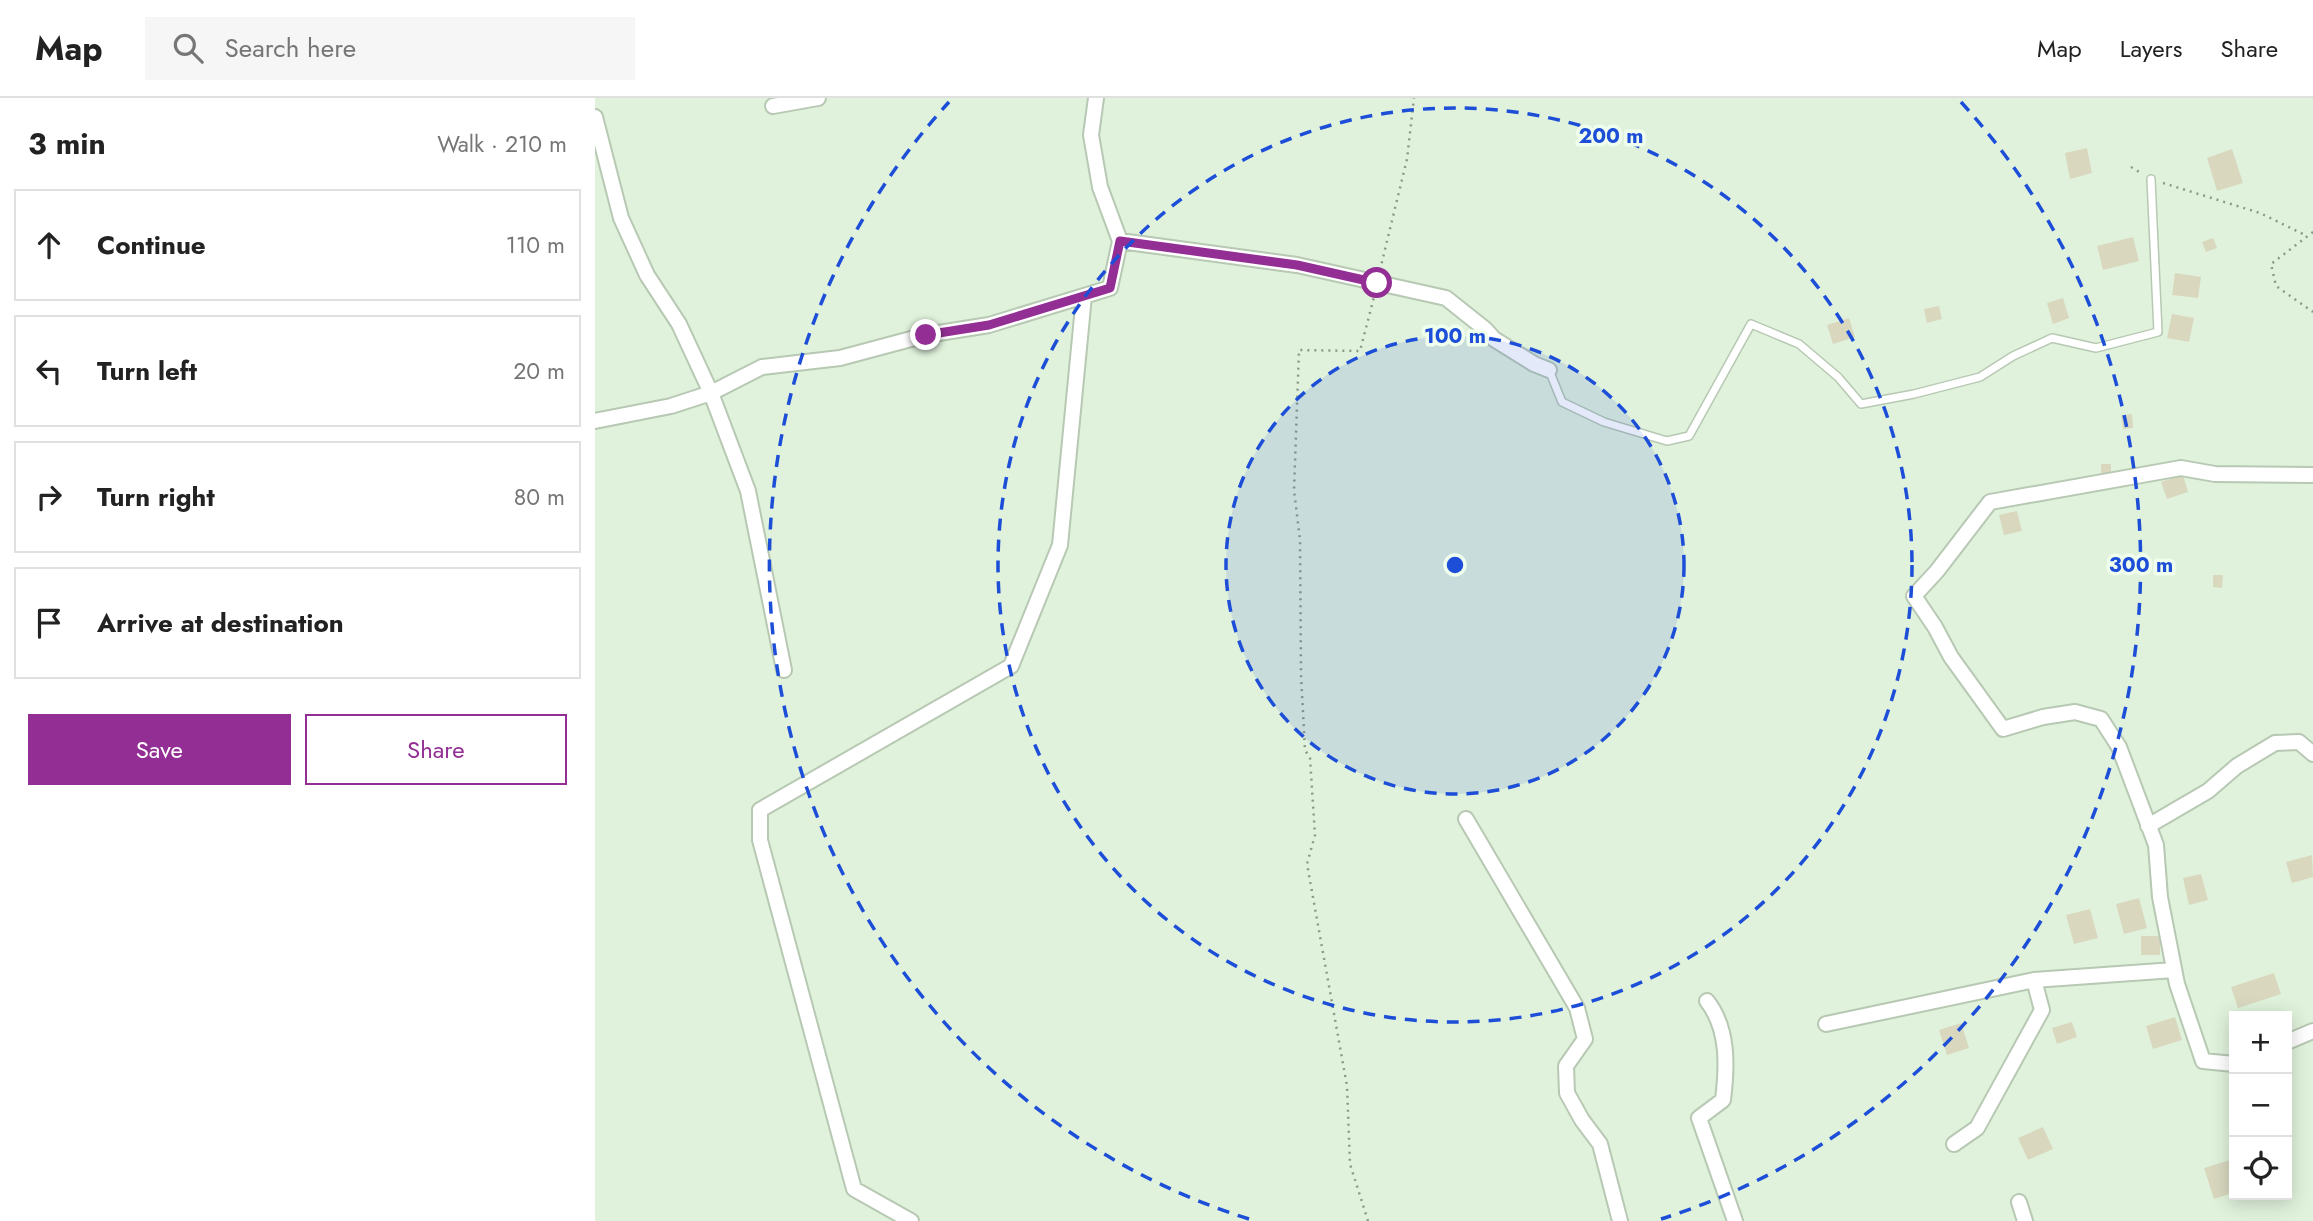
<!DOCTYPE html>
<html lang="en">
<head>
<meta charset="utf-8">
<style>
  body { margin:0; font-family:Jost,sans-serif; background:#f6f6f6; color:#222 }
  .controls { position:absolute; right:21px; bottom:21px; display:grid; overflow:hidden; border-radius:0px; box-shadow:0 4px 18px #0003 }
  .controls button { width:63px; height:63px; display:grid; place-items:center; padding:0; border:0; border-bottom:2px solid #e0e0e0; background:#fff; color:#222; font:35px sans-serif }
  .stop { position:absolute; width:21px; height:21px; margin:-16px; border:5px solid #932e94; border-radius:50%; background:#fff }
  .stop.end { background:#932e94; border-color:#fff; box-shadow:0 2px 7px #0008 }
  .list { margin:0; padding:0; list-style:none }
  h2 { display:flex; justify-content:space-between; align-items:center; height:91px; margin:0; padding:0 28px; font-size:30px }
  h2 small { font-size:23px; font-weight:400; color:#767676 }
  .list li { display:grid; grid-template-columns:46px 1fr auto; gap:21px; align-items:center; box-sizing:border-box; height:112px; margin:0 14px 14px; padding:0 14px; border:2px solid #e0e0e0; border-radius:0px }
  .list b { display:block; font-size:26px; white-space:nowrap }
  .list em { font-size:23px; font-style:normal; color:#767676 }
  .actions { display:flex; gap:14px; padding:21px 28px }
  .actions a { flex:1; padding:16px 0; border:2px solid #932e94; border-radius:0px; text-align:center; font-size:24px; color:#932e94 }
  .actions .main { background:#932e94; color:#fff }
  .icon { flex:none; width:38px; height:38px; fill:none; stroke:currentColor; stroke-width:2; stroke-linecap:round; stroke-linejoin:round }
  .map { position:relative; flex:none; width:1718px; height:1123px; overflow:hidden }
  header { display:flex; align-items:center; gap:42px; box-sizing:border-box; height:98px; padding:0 35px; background:#fff; border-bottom:2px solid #e0e0e0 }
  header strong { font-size:33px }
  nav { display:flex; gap:38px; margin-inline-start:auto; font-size:24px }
  .search { width:490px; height:63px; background:#f6f6f6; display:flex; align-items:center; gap:18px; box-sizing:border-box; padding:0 24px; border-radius:0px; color:#767676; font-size:26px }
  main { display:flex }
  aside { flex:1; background:#fff }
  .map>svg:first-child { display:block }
  .building { fill:#d9d8bf }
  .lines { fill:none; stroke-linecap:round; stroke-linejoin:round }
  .lane-casing { stroke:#b7c8b3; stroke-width:10 }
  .street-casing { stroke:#b7c8b3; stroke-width:18 }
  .path { stroke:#8c9989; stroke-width:2.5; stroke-dasharray:2 5; stroke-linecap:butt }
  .lane { stroke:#fff; stroke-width:7 }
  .street { stroke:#fff; stroke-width:14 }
  .route { stroke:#932e94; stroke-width:9 }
  .ring { fill:none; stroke:#1d4ed8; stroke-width:3.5; stroke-dasharray:12 9 }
  .centre { fill:#1d4ed8; stroke:#f0feed; stroke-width:3.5 }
  .ring-label { font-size:21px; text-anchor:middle; font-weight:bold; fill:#1d4ed8; stroke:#f0feed; stroke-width:7; stroke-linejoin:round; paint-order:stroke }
</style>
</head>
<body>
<header>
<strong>Map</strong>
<div class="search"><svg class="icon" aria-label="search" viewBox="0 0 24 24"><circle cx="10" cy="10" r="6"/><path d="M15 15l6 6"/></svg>Search here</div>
<nav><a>Map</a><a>Layers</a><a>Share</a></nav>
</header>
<main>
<aside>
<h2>3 min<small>Walk · 210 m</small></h2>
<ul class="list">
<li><svg class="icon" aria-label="ahead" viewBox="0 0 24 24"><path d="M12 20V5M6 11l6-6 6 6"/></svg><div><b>Continue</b></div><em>110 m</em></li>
<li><svg class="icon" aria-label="left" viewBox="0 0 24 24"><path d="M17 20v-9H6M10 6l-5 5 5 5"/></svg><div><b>Turn left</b></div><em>20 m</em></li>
<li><svg class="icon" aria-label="right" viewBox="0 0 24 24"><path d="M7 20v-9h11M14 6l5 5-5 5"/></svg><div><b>Turn right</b></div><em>80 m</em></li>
<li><svg class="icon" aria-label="arrive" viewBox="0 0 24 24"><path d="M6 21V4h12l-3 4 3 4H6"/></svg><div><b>Arrive at destination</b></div></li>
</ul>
<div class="actions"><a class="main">Save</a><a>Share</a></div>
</aside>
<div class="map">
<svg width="1718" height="1123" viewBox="0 0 1718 1123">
  <rect width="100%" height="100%" fill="#e0f2dc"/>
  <path class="building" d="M 1492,50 L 1497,75 L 1475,81 L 1470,55 Z
    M 1637,51 L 1648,85 L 1622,93 L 1612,60 Z
    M 1538,139 L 1544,163 L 1508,172 L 1502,148 Z
    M 1618,140 L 1622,150 L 1611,154 L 1607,144 Z
    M 1580,175 L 1606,179 L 1603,200 L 1577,197 Z
    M 1468,200 L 1474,220 L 1458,226 L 1452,205 Z
    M 1344,208 L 1347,221 L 1332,225 L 1329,211 Z
    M 1577,216 L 1599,220 L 1594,244 L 1572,240 Z
    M 1254,220 L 1260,239 L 1238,246 L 1232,227 Z
    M 1537,316 L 1538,330 L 1528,331 L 1526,317 Z
    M 1506,366 L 1516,366 L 1516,376 L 1506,377 Z
    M 1588,377 L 1593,394 L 1572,401 L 1566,384 Z
    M 1422,413 L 1427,433 L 1409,437 L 1404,417 Z
    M 1618,477 L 1628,477 L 1627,490 L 1618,489 Z
    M 1717,757 L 1718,779 L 1697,785 L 1691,764 Z
    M 1606,776 L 1613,802 L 1594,807 L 1588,780 Z
    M 1544,800 L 1552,830 L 1529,836 L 1521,806 Z
    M 1495,811 L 1503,840 L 1479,846 L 1471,817 Z
    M 1546,838 L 1565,838 L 1565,857 L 1546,857 Z
    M 1679,875 L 1686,896 L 1643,910 L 1636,889 Z
    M 1580,919 L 1587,942 L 1558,951 L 1551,928 Z
    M 1477,924 L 1482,939 L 1462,946 L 1457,930 Z
    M 1366,925 L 1374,950 L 1352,957 L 1344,932 Z
    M 1448,1029 L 1458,1051 L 1433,1062 L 1423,1040 Z
    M 1639,1061 L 1639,1100 L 1637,1095 L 1619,1101 L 1609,1070 Z"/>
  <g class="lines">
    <defs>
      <path id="lane" d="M 954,272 L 967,304 L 1009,324 L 1072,343 L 1094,338 L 1156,226 L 1204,246 L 1243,279 L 1266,306 L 1319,296 L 1385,279 L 1418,258 L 1457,240 L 1501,250 L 1563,234 L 1556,81"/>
      <path id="street" d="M 501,0 L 496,37 L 505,89 L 525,143
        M 178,8 L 223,0
        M 0,19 L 26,120 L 52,177 L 84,226 L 116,295 L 76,308 L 0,323
        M 189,572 L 153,393 L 116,295 L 167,269 L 245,260 L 331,237 L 394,227 L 515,190 L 525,143 L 702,167 L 851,200 L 890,231 L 899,241 L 939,266 L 954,272
        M 871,721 L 982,910 L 990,941 L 971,968 L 972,995 L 987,1022 L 1005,1046 L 1025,1123
        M 1553,728 L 1613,693 L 1642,668 L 1680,645 L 1704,644 L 1718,656
        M 1112,903 C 1134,931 1132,969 1128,1002 L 1104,1020 L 1140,1123
        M 1231,926 L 1439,882
        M 1692,944 L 1718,933
        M 1639,966 L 1608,963 L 1582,886 L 1565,799 L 1561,747 L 1524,649 L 1506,621 L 1480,614 L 1448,619 L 1408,631 L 1356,559 L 1340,529 L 1319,498 L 1342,473 L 1395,404 L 1586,370 L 1620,376 L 1718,377
        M 1359,1046 L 1382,1030 L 1447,912 L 1439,882 L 1579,872
        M 1424,1104 L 1430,1123
        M 316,1123 L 259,1091 L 165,742 L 165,712 L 416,568 L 465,447 L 489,198"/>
    </defs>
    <use href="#lane" class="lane-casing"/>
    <use href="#street" class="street-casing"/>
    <path class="path" d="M 1536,69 L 1546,75
      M 1568,85 L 1665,115 L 1712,138
      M 1718,134 L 1676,166 L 1681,188 L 1718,214
      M 785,172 L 812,61 L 819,0
      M 773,1123 L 755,1066 L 752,988 L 712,766 L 720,737 L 715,660 L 710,652 L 706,577 L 705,442 L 699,392 L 704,252 L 765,253 L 779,199"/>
    <use href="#lane" class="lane"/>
    <use href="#street" class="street"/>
  </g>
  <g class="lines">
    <path class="route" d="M 331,237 L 394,227 L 515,190 L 525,143 L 702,167 L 782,185"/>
  </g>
  <circle cx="860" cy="467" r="229" fill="#1d4ed8" fill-opacity=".12"/>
  <g class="ring">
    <circle cx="860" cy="467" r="229"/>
    <circle cx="860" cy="467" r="457"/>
    <path d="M654 1121A686 686 0 0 1 354 4M1366 4A686 686 0 0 1 1066 1121"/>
  </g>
  <circle cx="860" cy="467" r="10" class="centre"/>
  <g class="ring-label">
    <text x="1016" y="45">200 m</text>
    <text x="860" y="245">100 m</text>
    <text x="1546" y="474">300 m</text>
  </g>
</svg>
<div class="controls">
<button>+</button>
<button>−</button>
<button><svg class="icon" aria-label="locate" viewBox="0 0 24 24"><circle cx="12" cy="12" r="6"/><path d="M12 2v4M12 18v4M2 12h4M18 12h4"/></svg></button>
</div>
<div class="stop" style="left:782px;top:185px"></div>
<div class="stop end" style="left:331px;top:237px"></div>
</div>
</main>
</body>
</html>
